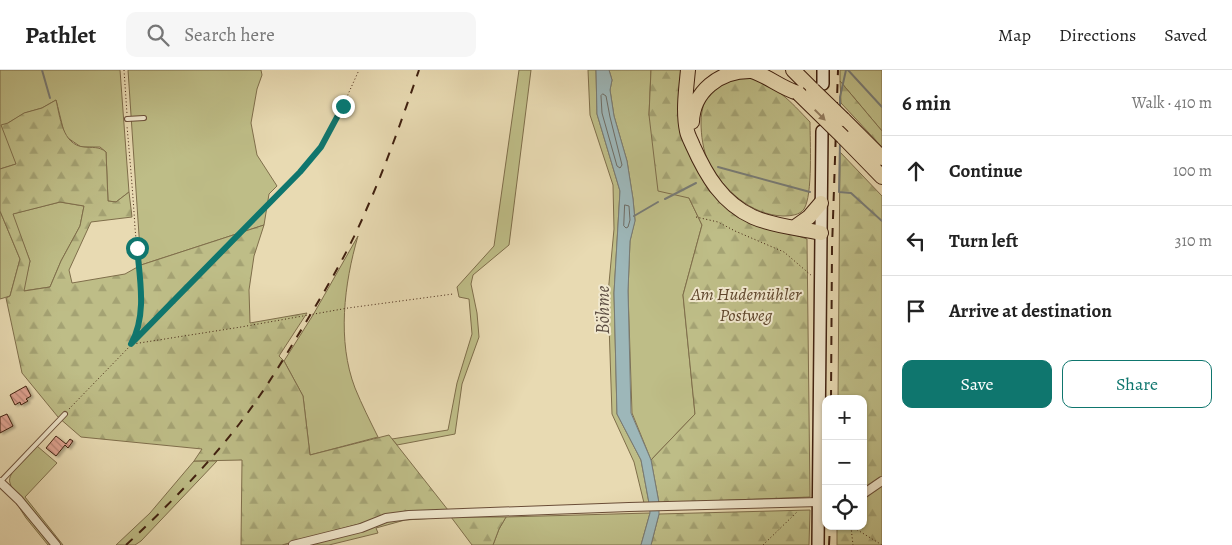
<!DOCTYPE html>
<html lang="en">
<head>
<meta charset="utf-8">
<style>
  body { margin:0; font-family:Alegreya,serif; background:#f6f6f6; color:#222 }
  .controls { position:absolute; right:15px; bottom:15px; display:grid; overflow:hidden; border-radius:10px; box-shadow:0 1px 4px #0004 }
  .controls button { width:45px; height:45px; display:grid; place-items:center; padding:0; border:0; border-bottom:1px solid #e0e0e0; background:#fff; color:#222; font:25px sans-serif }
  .stop { position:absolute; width:15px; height:15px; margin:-11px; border:4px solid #0f766e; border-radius:50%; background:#fff }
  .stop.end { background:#0f766e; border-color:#fff; box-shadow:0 1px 5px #0008 }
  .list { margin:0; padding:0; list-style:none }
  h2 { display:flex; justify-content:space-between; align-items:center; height:65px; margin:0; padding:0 20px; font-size:21px }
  h2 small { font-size:16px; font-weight:400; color:#767676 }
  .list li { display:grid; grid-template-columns:32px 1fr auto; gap:15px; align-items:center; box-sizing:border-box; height:70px; padding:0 20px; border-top:1px solid #e0e0e0 }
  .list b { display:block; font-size:19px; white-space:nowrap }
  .list em { font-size:16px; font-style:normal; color:#767676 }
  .actions { display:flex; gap:10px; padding:15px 20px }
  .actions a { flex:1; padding:11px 0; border:1px solid #0f766e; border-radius:10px; text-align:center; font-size:18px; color:#0f766e }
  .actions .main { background:#0f766e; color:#fff }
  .icon { flex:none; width:28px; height:28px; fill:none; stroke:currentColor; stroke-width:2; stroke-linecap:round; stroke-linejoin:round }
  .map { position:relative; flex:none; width:882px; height:475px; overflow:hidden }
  header { display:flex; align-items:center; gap:30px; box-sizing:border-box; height:70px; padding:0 25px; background:#fff; border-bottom:1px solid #e0e0e0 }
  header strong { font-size:24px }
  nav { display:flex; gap:28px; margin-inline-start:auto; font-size:18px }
  .search { width:350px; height:45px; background:#f6f6f6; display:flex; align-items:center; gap:12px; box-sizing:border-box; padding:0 18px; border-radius:10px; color:#767676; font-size:19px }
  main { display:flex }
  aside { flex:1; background:#fff }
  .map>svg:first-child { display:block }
  .green { fill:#bebd87; stroke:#7f6e4b }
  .forest { fill:url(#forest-firs); stroke:#7f6e4b; fill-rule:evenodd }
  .water { fill:#9db7b9; stroke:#787b75 }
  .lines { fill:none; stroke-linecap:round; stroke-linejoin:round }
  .shore { stroke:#6e6c64; stroke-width:1 }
  .stream { stroke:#787b75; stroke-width:2 }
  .building { fill:url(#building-back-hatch); stroke:#40200f; filter:url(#shadow) }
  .service-casing { stroke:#6a4e38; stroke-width:6 }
  .minor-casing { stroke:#6a4e38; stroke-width:10 }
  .secondary-casing { stroke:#40200f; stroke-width:14 }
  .motorway-casing { stroke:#40200f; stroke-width:16 }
  .path { stroke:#40200f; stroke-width:1; stroke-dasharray:1 2.5; stroke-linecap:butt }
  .service { stroke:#f0e7cd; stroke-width:4 }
  .minor { stroke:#f0e7cd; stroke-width:8 }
  .secondary { stroke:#f0e7cd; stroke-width:11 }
  .motorway { stroke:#e8dab2; stroke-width:14 }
  .rail { stroke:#40200f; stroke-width:2; stroke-dasharray:9 9; stroke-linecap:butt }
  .motorway-bridge-casing { stroke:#40200f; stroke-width:16; stroke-linecap:butt }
  .motorway-bridge { stroke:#e8dab2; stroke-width:14 }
  .oneway { fill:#947d60 }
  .route { stroke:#0f766e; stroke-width:6 }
  .labels { text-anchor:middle; stroke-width:4; stroke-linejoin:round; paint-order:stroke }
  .park-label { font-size:18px; font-style:italic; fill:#60472d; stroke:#f0e7cd }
  .water-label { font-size:19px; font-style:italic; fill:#5c4d42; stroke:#f0e7cd }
</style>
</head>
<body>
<header>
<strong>Pathlet</strong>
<div class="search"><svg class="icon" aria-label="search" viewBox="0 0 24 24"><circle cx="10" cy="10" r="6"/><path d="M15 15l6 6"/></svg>Search here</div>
<nav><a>Map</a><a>Directions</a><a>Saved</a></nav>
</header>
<main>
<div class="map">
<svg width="882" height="475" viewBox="0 0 882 475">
  <defs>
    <pattern id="forest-firs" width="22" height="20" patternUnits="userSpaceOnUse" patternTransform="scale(1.25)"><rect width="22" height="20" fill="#bebd87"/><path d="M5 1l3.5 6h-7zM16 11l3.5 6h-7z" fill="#a4a273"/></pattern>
    <pattern id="building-back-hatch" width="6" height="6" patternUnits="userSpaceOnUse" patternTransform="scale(1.25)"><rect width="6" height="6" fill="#e1a493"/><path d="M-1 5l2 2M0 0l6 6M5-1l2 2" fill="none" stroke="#b88576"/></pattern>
    <filter id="shadow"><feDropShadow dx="2.5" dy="1.5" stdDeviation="1" flood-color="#0004"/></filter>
  </defs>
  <rect width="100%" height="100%" fill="#e8dab2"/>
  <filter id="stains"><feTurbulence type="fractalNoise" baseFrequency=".004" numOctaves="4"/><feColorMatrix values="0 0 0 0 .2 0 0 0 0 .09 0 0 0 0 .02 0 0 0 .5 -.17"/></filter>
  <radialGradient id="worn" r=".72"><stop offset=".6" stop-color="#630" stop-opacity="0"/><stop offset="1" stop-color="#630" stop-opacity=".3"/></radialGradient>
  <path class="green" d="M 0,0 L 120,0 L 129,122 L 116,132 L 108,131 L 106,82 L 100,77 L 81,77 L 65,66 L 56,30 L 42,38 L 25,43 L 8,53 L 16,94 L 0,99 Z
    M 128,0 L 261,0 L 262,5 L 257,19 L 251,53 L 257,85 L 277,116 L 269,124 L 264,155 L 141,195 Z
    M 519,0 L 531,0 L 509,175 L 473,205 L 471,214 L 477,243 L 479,267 L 462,314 L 455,364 L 397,375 L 392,369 L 448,360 L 457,313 L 472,264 L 469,229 L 459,227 L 457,217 L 494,176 Z
    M 588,0 L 596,0 L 597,44 L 620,121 L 614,223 L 617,344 L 641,390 L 649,433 L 644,433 L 634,392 L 612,344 L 608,224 L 614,159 L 613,115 L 590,45 Z
    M 609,0 L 651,0 L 649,45 L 702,155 L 683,225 L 695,344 L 651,390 L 632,343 L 628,221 L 630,171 L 635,150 L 633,129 L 627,91 L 614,46 L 610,20 L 612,10 Z
    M 840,0 L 882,0 L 882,61 L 840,11 Z
    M 60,132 L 84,136 L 80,156 L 61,191 L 50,217 L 23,221 L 30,191 L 12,144 Z
    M 0,141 L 20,189 L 10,226 L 0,229 Z
    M 358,166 C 344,214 337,271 355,318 C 362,335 370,351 378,367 L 310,385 L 303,326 L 284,291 L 313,245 Z
    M 37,376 L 57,393 L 25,427 L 63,475 L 48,475 L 26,448 L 17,434 L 22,429 C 18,425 12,420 10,413 C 6,402 30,384 37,376 Z
    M 194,391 L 217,391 L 141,471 L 135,475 L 116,475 L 150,443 Z
    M 433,440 L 436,448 L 405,450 L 376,458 L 378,463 L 329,475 L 282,475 L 406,441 Z
    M 650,443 L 641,475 L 493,475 L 499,459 L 506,447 Z"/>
  <path class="forest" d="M 651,0 L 682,0 L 684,68 L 691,89 L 709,121 L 746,148 L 807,169 L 810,427 L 659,433 L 651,390 L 695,344 L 683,225 L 702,155 L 689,128 L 658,121 L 649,45 Z
    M 749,7 C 778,17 789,30 810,52 C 810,70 813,125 804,139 C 800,145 791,146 783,146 C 751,145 724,120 709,93 C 703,81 701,65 701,52 C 701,40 706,21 715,14 C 724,7 739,8 749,7 Z
    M 840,11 L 882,61 L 882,77 L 841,33 Z
    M 56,30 C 60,46 62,75 84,77 C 92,78 99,76 106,82 L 108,131 L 116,132 L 129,122 L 132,147 L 91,152 L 69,200 L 72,213 L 125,204 L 141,195 L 264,155 L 254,186 L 249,220 L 250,253 L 307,243 L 279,286 L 284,291 L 303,326 L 310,385 L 389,365 L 448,440 L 406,441 L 282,475 L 241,475 L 242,390 L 194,391 L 202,379 L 81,367 L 58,347 L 22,303 L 6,228 L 10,226 L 20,189 L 0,141 L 0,99 L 16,94 L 1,55 L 8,53 L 24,43 L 42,38 ZM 60,132 L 84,136 L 80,156 L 61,191 L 50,217 L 24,221 L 30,191 L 13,144 Z
    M 840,82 L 882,126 L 882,475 L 837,475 L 837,456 L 863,456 L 863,329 L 838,329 Z
    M 810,440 L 809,475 L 651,475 L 659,444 Z
    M 451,447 L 506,447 L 499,459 L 493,475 L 472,475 Z"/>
  <path class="water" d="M 596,0 L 609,0 L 612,10 L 610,20 L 614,46 L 627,91 L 633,129 L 635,151 L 630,171 L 628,221 L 631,343 L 651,390 L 659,433 L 659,444 L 651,475 L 641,475 L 650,443 L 649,433 L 641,390 L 617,344 L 614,223 L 620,121 L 597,44 Z"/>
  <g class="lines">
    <path class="shore" d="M 603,24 L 606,26 L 610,47 L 622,95 L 620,98 L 617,96 L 602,43 L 601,26 Z
      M 625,135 L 629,136 L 630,150 L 628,157 L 626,158 L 624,156 Z"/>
    <path class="stream" d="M 42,0 L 50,28
      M 848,0 L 882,37
      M 840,38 L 840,27 L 846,0
      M 840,72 L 839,122 L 851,123 L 882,151
      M 718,97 L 810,122
      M 665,129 L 696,113
      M 634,146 L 658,132"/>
  </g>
  <path class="building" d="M 26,316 L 31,326 L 26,329 L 28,331 L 21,335 L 20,332 L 15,335 L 10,325 Z
    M 7,344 L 13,356 L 0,363 L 0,347 Z
    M 56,366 L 66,374 L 70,369 L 73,371 L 68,378 L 65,375 L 56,386 L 46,378 Z"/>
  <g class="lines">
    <defs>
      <path id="service" d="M 127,49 L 144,48
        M 1,411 L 65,344"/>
      <path id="minor" d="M 0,412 L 19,430 L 56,475
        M 863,424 L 882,411
        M 293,475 L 361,458 L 386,448 L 409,445 L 629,437 L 819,432"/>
      <path id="secondary" d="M 823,0 L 823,14
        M 818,475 L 822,61"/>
      <path id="motorway" d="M 688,0 C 686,20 683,42 687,61 C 688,66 691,71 693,76 C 706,105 722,133 753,147 C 773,156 799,158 821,163
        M 793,0 L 813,20
        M 843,49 L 882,88
        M 692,52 C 693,22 719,0 752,1 C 768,6 781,18 798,23
        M 843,67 L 882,107
        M 795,157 L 809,147 L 821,133"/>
    </defs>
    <use href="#service" class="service-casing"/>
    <use href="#minor" class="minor-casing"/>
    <use href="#secondary" class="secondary-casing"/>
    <use href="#motorway" class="motorway-casing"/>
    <path class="path" d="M 124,0 L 127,44
      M 696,147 L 718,152 L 735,161 L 784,182 L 812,206
      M 133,272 L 300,102 L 321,77 L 336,51 L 359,0
      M 133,274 L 241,257 L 348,238 L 453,224
      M 69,339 L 131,275 C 150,240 138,196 135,158 C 133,124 130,90 127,56
      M 851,456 L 882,475
      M 851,457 L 853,475
      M 763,475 L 798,441"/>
    <use href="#service" class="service"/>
    <use href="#minor" class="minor"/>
    <use href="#secondary" class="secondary"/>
    <use href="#motorway" class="motorway"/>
    <path class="rail" d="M 831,329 L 832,178 L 838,0
      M 126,475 C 167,437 206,397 240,353 C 267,318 289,280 312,242 C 332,209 352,174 367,138 C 387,93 403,46 419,0
      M 829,475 L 830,456"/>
    <defs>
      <path id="motorway-bridge" d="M 813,20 L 843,49
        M 798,23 L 843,67"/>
    </defs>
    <use href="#motorway-bridge" class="motorway-bridge-casing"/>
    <use href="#motorway-bridge" class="motorway-bridge"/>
  </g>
  <defs><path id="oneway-solid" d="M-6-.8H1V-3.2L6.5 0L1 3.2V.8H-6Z" transform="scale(1.25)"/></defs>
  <use class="oneway" href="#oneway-solid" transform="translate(820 45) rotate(45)"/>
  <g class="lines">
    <path class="route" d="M 137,178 C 140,210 147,246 131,274 L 300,102 L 321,77 L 343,36"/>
  </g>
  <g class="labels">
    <g class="park-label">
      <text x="746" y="230">Am Hudemühler<tspan x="746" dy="21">Postweg</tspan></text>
    </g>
    <g class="water-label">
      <text transform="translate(602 240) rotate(-90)" y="7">Böhme</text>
    </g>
  </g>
  <rect width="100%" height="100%" filter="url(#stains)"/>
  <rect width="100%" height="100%" fill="url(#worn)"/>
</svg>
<div class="controls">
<button>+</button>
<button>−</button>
<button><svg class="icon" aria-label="locate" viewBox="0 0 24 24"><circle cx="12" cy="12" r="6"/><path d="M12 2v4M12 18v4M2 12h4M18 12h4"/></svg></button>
</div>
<div class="stop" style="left:137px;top:178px"></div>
<div class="stop end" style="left:343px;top:36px"></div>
</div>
<aside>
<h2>6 min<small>Walk · 410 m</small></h2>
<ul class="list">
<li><svg class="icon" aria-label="ahead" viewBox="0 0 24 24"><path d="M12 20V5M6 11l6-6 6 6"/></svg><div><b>Continue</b></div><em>100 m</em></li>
<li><svg class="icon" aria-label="left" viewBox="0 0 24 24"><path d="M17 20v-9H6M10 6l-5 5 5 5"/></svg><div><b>Turn left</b></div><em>310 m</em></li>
<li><svg class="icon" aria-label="arrive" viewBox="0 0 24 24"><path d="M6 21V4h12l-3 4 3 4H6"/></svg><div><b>Arrive at destination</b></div></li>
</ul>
<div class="actions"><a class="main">Save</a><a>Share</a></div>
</aside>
</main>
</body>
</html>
